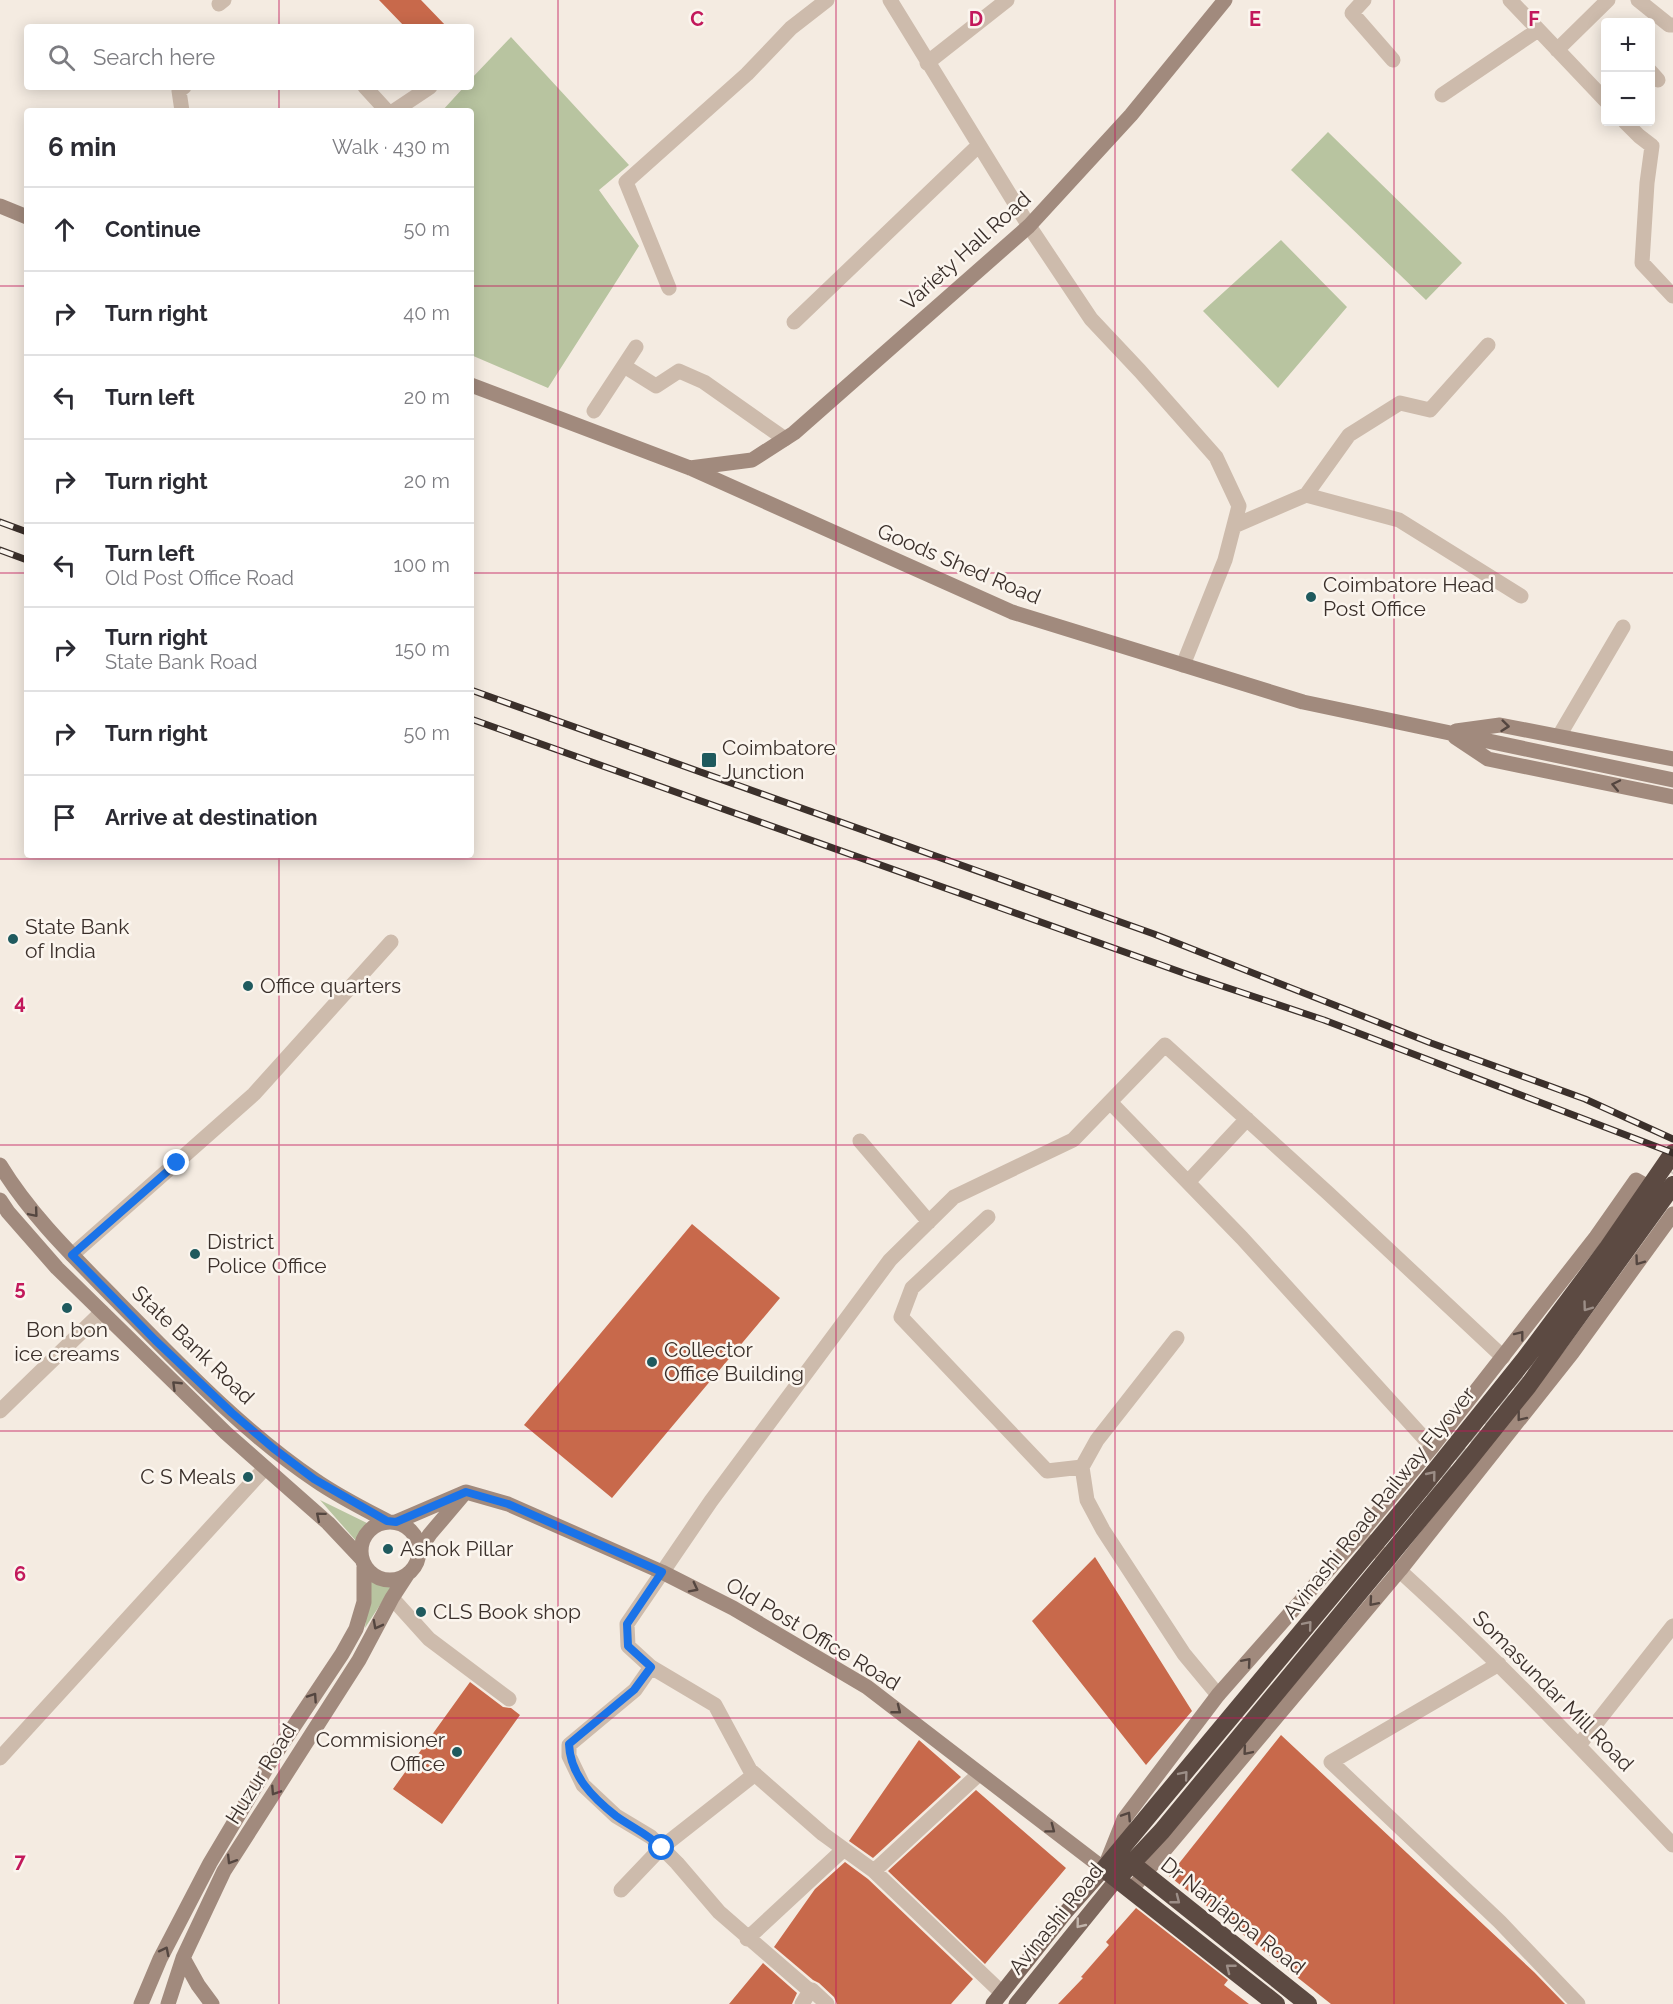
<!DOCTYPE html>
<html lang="en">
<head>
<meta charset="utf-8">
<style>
  body { margin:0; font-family:Raleway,sans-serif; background:#f2f2f3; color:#2b2b33 }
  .controls { position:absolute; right:18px; top:18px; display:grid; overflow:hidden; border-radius:6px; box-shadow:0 3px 15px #0003 }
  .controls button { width:54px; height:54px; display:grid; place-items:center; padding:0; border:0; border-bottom:2px solid #e1e1e2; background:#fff; color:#2b2b33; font:30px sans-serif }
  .stop { position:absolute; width:18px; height:18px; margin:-14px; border:4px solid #1a73e8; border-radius:50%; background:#fff }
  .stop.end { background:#1a73e8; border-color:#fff; box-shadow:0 2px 6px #0008 }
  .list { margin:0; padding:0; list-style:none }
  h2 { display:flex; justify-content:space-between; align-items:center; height:78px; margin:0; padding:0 24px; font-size:26px }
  h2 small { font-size:20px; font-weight:400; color:#7c7c81 }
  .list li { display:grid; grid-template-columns:39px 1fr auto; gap:18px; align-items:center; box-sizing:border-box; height:84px; padding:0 24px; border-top:2px solid #e1e1e2 }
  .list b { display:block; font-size:22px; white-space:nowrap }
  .list p { margin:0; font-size:20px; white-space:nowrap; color:#7c7c81 }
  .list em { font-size:20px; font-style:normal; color:#7c7c81 }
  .icon { flex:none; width:33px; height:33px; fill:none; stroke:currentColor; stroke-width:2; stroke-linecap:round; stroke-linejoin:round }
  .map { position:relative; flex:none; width:1673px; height:2004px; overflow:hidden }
  .search { position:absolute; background:#fff; box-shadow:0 3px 15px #0003; left:24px; top:24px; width:450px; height:66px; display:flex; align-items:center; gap:15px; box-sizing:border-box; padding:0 21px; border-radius:6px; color:#7c7c81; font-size:22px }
  .panel { position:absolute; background:#fff; box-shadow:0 3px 15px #0003; left:24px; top:108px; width:450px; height:750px; border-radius:6px }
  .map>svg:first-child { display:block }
  .green { fill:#b8c4a0 }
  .building { fill:#c8694b }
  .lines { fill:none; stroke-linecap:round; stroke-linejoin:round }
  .secondary-tunnel { stroke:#cfc6bd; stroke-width:15; stroke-dasharray:15 8; stroke-linecap:butt }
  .street { stroke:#cdbbac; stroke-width:15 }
  .secondary { stroke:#a18a7d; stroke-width:15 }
  .primary { stroke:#7d675c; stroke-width:15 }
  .highway { stroke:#5c4a42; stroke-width:18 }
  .rail-casing { stroke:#3b302b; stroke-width:7 }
  .rail { stroke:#fbf5ee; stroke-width:4.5; stroke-dasharray:14; stroke-linecap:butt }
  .oneway { stroke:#544640 }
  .oneway2 { stroke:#9c8e87 }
  .oneway3 { stroke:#c2b5ac }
  .route { stroke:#1a73e8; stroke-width:8 }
  .grid { fill:none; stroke:#c2185b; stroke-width:1.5; stroke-opacity:0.55 }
  .poi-dot { fill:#1f5a5e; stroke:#fbf5ee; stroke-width:2 }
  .labels { text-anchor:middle; stroke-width:5; stroke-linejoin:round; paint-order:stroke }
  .street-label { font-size:21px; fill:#3b302b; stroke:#fbf5ee }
  .poi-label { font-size:21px; fill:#3b302b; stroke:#fbf5ee; text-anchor:start }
  .grid-label { font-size:20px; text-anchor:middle; font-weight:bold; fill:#c2185b; stroke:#fbf5ee; stroke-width:5; stroke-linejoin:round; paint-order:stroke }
</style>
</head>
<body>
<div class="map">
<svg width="1673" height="2004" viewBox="0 0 1673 2004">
  <rect width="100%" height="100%" fill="#f4ebe1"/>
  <path class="green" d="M 511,37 L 629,165 L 599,190 L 639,246 L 548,388 L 471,355 L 471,111 L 442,111 L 464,87 L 471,87 L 471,79 Z
    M 1328,132 L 1462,263 L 1426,300 L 1291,170 Z
    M 1281,240 L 1347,307 L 1278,388 L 1203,311 Z
    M 320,1500 L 369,1524 L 362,1532 L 357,1542 Z
    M 371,1578 L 381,1584 L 393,1585 L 365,1628 Z"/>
  <path class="building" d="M 379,0 L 421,0 L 447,27 L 405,27 Z
    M 692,1224 L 780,1298 L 612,1498 L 524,1425 Z
    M 1095,1557 L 1192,1711 L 1146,1765 L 1032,1621 Z
    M 470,1682 L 503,1707 L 511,1708 L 520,1715 L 442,1824 L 393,1789 Z
    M 1281,1735 L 1534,1972 L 1565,2004 L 1331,2004 L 1169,1876 Z
    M 919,1740 L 961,1777 L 873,1858 L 849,1841 Z
    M 976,1790 L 1066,1868 L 985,1964 L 888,1871 Z
    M 845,1862 L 868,1879 L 973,1979 L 951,2004 L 837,2004 L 834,1997 L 819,1983 L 813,1980 L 774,1947 L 815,1889 Z
    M 1136,1908 L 1228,1980 L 1224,1985 L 1249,2004 L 1058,2004 L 1083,1978 L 1081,1977 L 1109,1945 L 1106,1942 Z
    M 763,1963 L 797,1993 L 792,2004 L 729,2004 Z"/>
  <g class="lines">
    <path class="secondary-tunnel" d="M 1658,1192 L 1673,1172
      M 1413,1514 L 1546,1347"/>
    <path class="street" d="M 890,0 L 1029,226 L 1091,319 L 1140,371 L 1216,457 L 1239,506 L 1225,560 L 1183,665
      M 1364,0 L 1352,13 L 1393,60
      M 1510,0 L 1606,101
      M 1638,0 L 1669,25 L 1673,25
      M 219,4 L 224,0
      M 1557,50 L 1608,0
      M 927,63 L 1007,0
      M 1650,71 L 1658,80
      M 365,87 L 387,111
      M 1442,95 L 1538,30
      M 182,111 L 179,91 L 184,87
      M 394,111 L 430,87
      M 1625,122 L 1639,136 L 1652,146 L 1647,183 L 1642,263 L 1673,296
      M 669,288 L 626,182 L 747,74 L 791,28 L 827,0
      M 794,322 L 979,145
      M 624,366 L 656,386 L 679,371 L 704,382 L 785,439
      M 594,411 L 636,347
      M 1306,495 L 1399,520 L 1521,596
      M 1234,526 L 1306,495 L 1349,435 L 1400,403 L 1430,410 L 1488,345
      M 1559,736 L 1623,627
      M 1110,1102 L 1242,1238 L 1432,1447
      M 860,1141 L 929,1222
      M 1188,1182 L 1247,1119
      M 988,1217 L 912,1288 L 901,1317 L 1047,1471 L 1082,1467
      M 72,1255 L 254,1094 L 391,942
      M 1177,1338 L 1097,1440 L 1082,1467 L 1087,1500 L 1103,1530 L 1184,1654 L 1218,1695
      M 0,1411 L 102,1312
      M 1364,1539 C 1473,1634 1573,1739 1673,1845
      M 392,1598 L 429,1639 L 509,1699
      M 1499,1664 L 1331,1762 L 1500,1922 L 1578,2004
      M 651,1667 L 715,1705 L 750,1770 L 823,1834 L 874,1871 L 1002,1993
      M 1579,1745 L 1673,1626
      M 0,1758 L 265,1468
      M 874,1871 L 979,1774
      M 621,1890 L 661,1848 L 755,1774
      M 747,1939 L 844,1849
      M 812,1990 L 827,2004
      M 802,2004 L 810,1991 L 719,1912 L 677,1863 L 651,1837 L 616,1816 L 583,1785 L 569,1756 L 569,1745 L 635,1690 L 651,1667 L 628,1646 L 627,1624 L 711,1501 L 890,1260 L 954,1197 L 1073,1140 L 1165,1045 L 1329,1194 L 1503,1357"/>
    <path class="secondary" d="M 0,206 L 27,217
      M 471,385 L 690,468 L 1012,612 L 1303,702 L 1673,780
      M 690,468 L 752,460 L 794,433 L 1029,226 L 1131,115 L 1225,0
      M 1456,731 L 1500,725 L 1673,759
      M 1455,737 L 1488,759 L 1673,797
      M 0,1165 C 31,1216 74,1257 116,1300 C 177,1362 242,1431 315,1480 C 338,1496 362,1508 387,1521
      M 0,1200 L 8,1212 L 57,1268 L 226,1433 L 328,1523 L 361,1558
      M361 1551a29 29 0 1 1 58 0a29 29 0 1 1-58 0Z
      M 396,1522 L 466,1492 L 508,1504 L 662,1572 L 733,1608 L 867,1687 L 1104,1869 L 1124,1819 L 1218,1695 L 1359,1535 L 1432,1447 L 1596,1237 L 1636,1180 L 1659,1193
      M 419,1550 L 430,1534 L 464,1494
      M 1131,1890 L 1400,1570 L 1572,1353 L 1673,1214
      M 183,1958 L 198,1985 L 212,2004
      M 141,2004 L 160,1959 L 210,1863 L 272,1759 L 342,1654 L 356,1629 L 364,1602 L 364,1567
      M 168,2004 L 183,1958 L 224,1871 L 359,1660 L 392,1598 L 407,1575"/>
    <path class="primary" d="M 993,2004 L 1065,1913 L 1104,1869
      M 1016,2004 L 1117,1879"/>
    <path class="highway" d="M 1131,1863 L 1308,2004
      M 1117,1879 L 1162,1831 L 1467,1462 L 1528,1386 L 1673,1185
      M 1276,2004 L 1104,1869 L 1419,1491 L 1525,1359 L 1607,1249 L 1673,1153"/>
    <defs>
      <path id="rail" d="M 0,522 L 27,532
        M 0,550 L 27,560
        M 471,690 L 1154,934 L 1431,1043 L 1585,1099 L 1673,1139
        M 471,719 L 1189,975 L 1324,1020 L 1673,1153"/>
    </defs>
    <use href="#rail" class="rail-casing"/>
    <use href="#rail" class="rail"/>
  </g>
  <defs><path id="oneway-chevron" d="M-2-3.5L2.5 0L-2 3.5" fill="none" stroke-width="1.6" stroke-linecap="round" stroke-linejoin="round" transform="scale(1.5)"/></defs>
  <g class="oneway">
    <use href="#oneway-chevron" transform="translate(1505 726) rotate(6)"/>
    <use href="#oneway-chevron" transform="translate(1616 785) rotate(-168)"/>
    <use href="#oneway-chevron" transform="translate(34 1213) rotate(50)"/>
    <use href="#oneway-chevron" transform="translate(1639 1261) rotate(126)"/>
    <use href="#oneway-chevron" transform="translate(1520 1335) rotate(-52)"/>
    <use href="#oneway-chevron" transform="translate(176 1385) rotate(-136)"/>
    <use href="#oneway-chevron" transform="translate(1521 1417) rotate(128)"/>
    <use href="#oneway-chevron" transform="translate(320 1516) rotate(-140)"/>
    <use href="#oneway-chevron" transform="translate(694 1588) rotate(27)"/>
    <use href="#oneway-chevron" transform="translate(1373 1602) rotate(131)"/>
    <use href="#oneway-chevron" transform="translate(377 1625) rotate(118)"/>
    <use href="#oneway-chevron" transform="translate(1247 1662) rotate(-49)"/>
    <use href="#oneway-chevron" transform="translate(313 1697) rotate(-56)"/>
    <use href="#oneway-chevron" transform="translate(897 1710) rotate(38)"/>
    <use href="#oneway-chevron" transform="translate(1247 1751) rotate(130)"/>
    <use href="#oneway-chevron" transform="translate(275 1791) rotate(123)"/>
    <use href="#oneway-chevron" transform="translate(1127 1816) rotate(-57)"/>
    <use href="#oneway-chevron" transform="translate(1051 1829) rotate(37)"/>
    <use href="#oneway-chevron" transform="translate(231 1860) rotate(122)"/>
    <use href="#oneway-chevron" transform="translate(165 1951) rotate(-63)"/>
  </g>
  <g class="oneway2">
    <use href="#oneway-chevron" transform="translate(1587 1307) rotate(126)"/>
    <use href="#oneway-chevron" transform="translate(1432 1475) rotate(-51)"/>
    <use href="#oneway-chevron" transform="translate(1308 1625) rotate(-50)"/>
    <use href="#oneway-chevron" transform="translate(1184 1775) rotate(-50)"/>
    <use href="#oneway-chevron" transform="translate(1176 1900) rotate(38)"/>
    <use href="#oneway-chevron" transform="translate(1230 1968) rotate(-142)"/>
  </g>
  <use class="oneway3" href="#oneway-chevron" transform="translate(1080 1924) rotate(129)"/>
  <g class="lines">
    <path class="route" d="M 177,1163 L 72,1255 L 155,1340 L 232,1413 L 273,1448 L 314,1479 L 387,1521 L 396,1522 L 466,1492 L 508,1504 L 662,1572 L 627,1624 L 628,1646 L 651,1667 L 634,1690 L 569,1744 C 570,1775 593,1798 616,1816 C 631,1827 648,1834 662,1848"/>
  </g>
  <path class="grid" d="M 279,0 L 279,27M 558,0 L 558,2004M 836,0 L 836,2004M 1115,0 L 1115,2004M 1394,0 L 1394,2004M 279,87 L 279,111M 0,286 L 27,286M 471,286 L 1673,286M 0,573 L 27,573M 471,573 L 1673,573M 279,855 L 279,2004M 0,859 L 1673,859M 0,1145 L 1673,1145M 0,1431 L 1673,1431M 0,1718 L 1673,1718"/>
  <g class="poi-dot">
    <circle cx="1311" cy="597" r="6"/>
    <rect x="701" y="752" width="16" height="16" rx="3"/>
    <circle cx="13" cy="939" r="6"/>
    <circle cx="248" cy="986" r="6"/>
    <circle cx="195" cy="1254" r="6"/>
    <circle cx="67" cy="1308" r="6"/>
    <circle cx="652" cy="1362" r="6"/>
    <circle cx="248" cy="1477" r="6"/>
    <circle cx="388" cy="1549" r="6"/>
    <circle cx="421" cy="1612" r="6"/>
    <circle cx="457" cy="1752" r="6"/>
  </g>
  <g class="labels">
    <g class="street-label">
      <text transform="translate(966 251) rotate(-42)" y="7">Variety Hall Road</text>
      <text transform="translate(959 564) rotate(23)" y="7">Goods Shed Road</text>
      <text transform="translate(193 1345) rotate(44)" y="7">State Bank Road</text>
      <text transform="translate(1379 1503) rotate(-51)" y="7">Avinashi Road Railway Flyover</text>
      <text transform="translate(813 1634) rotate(31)" y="7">Old Post Office Road</text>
      <text transform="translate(1553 1691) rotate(45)" y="7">Somasundar Mill Road</text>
      <text transform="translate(261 1774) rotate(-58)" y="7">Huzur Road</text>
      <text transform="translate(1233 1916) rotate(38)" y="7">Dr Nanjappa Road</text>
      <text transform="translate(1056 1919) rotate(-51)" y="7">Avinashi Road</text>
    </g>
    <g class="poi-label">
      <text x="1323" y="592">Coimbatore Head<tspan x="1323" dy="24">Post Office</tspan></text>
      <text x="722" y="755">Coimbatore<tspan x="722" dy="24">Junction</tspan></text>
      <text x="25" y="934">State Bank<tspan x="25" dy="24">of India</tspan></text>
      <text x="260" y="993">Office quarters</text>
      <text x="207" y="1249">District<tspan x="207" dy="24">Police Office</tspan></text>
      <text x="67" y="1337" text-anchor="middle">Bon bon<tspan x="67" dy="24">ice creams</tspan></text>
      <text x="664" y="1357">Collector<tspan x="664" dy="24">Office Building</tspan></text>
      <text x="236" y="1484" text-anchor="end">C S Meals</text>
      <text x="400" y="1556">Ashok Pillar</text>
      <text x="433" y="1619">CLS Book shop</text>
      <text x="445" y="1747" text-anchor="end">Commisioner<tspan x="445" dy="24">Office</tspan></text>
    </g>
  </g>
  <g class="grid-label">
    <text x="697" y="26">C</text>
    <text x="976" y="26">D</text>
    <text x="1255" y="26">E</text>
    <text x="1534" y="26">F</text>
    <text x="20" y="1009">4</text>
    <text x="20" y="1295">5</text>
    <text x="20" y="1581">6</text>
    <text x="20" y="1868">7</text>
  </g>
</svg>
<div class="controls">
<button>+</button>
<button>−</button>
</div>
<div class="stop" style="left:662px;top:1848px"></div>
<div class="stop end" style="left:177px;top:1163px"></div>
<div class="search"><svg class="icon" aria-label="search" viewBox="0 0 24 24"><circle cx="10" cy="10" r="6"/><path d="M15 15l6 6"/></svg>Search here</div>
<section class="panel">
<h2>6 min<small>Walk · 430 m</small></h2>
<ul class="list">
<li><svg class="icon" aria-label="ahead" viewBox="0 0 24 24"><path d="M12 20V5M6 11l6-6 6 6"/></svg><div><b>Continue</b></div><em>50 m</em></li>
<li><svg class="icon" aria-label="right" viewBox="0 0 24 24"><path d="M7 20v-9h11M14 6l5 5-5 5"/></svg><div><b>Turn right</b></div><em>40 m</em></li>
<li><svg class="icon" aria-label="left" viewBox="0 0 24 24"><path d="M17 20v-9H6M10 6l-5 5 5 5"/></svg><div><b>Turn left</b></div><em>20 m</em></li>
<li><svg class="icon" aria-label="right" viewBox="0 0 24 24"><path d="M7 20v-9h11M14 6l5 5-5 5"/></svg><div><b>Turn right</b></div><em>20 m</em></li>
<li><svg class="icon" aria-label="left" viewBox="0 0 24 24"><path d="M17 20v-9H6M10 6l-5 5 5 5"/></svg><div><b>Turn left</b><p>Old Post Office Road</p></div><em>100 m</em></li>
<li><svg class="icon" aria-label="right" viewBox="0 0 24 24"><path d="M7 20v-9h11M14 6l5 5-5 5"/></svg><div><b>Turn right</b><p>State Bank Road</p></div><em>150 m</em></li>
<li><svg class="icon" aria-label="right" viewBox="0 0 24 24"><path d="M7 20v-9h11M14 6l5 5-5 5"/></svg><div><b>Turn right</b></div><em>50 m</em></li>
<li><svg class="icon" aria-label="arrive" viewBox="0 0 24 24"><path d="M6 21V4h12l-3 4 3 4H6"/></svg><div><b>Arrive at destination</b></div></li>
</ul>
</section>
</div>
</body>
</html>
